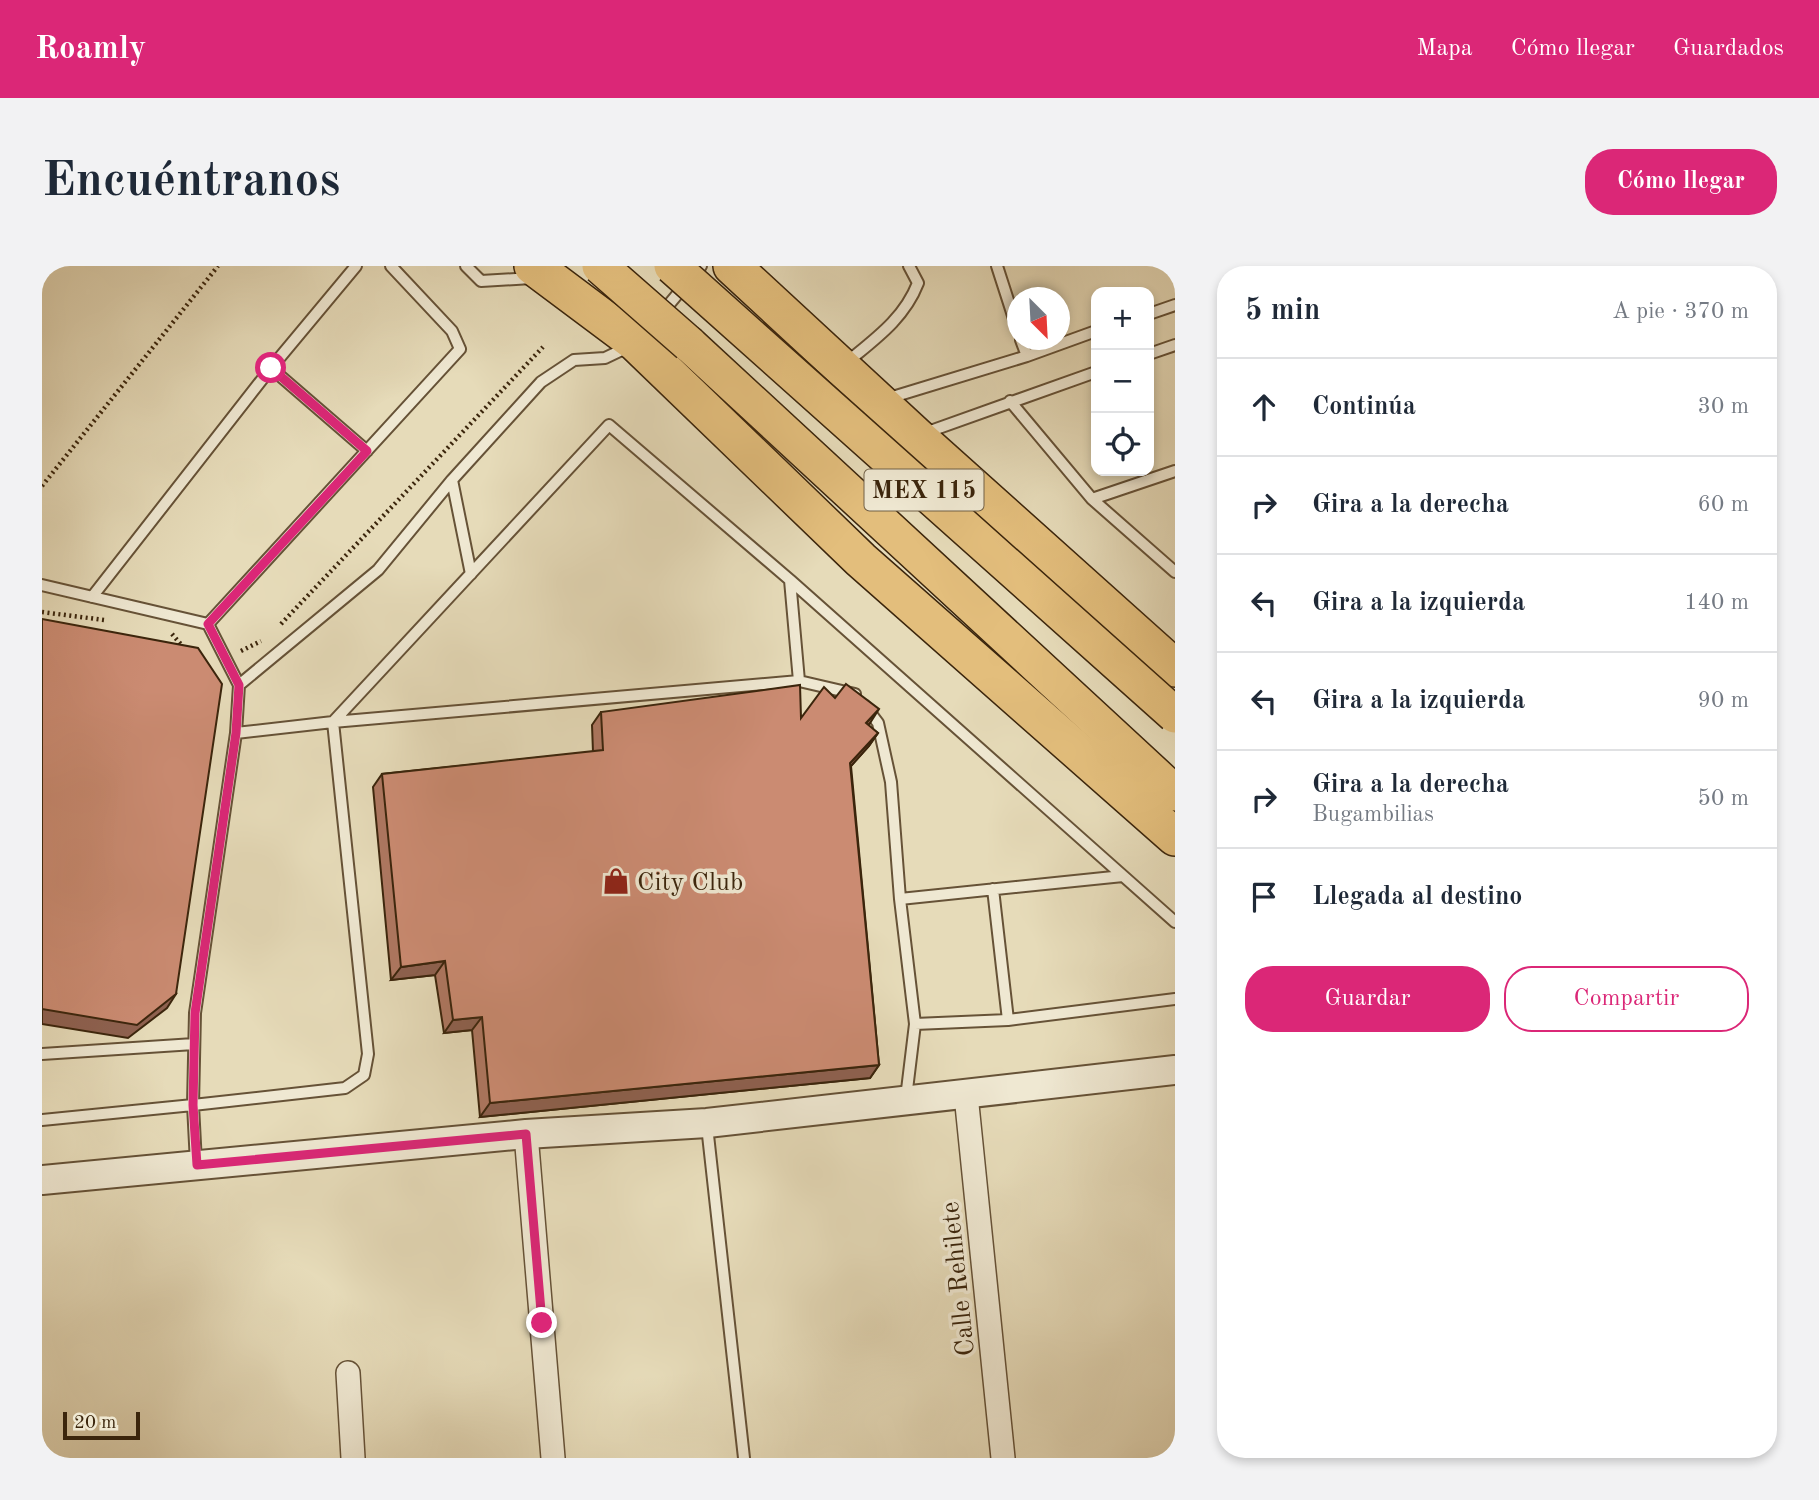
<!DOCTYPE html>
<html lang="es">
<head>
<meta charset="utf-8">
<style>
  body { margin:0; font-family:"Old Standard TT",serif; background:#f2f2f3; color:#1f2937 }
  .controls { position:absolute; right:21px; top:21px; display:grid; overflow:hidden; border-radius:14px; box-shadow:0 4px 10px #0003 }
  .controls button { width:63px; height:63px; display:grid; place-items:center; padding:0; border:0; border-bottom:2px solid #e0e1e3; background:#fff; color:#1f2937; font:35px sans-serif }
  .compass { position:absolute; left:965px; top:21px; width:63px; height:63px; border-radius:50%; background:#fff; box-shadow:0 4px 10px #0003; rotate:156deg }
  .scale { position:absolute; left:21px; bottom:18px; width:77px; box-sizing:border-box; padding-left:7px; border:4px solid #3b250c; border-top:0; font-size:19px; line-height:24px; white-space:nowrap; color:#3b250c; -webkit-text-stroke:5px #efe8d2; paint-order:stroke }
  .stop { position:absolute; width:21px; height:21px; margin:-16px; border:5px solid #db2777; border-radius:50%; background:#fff }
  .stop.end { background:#db2777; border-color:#fff; box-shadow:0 2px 7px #0008 }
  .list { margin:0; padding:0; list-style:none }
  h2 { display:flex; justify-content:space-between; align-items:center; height:91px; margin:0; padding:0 28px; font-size:30px }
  h2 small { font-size:23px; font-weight:400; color:#747a83 }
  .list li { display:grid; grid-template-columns:46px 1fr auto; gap:21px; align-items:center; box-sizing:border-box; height:98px; padding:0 28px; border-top:2px solid #e0e1e3 }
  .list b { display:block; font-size:26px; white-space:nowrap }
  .list p { margin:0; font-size:23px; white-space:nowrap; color:#747a83 }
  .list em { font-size:23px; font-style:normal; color:#747a83 }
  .actions { display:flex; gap:14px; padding:21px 28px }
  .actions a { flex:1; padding:16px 0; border:2px solid #db2777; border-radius:28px; text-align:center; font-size:24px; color:#db2777 }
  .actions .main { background:#db2777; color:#fff }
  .icon { flex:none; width:38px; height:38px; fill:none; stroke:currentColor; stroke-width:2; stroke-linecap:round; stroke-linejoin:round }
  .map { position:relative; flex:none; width:1133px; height:1192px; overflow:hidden; border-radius:28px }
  header { display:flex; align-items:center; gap:42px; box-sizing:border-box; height:98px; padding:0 35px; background:#db2777; color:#fff }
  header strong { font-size:33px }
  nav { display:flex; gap:38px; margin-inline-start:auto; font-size:24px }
  .intro { display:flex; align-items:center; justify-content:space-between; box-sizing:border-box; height:168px; padding:0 42px }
  h1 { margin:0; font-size:49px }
  .button { padding:18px 32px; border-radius:28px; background:#db2777; color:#fff; font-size:24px; font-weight:700 }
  main { display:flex; gap:42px; padding:0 42px }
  aside { flex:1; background:#fff; border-radius:28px; box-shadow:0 4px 10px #0003 }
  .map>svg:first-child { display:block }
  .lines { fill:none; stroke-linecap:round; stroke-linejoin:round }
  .service-casing { stroke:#665237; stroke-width:14 }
  .minor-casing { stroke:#665237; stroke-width:26 }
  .tertiary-casing { stroke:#665237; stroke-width:32 }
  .primary-casing { stroke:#3b250c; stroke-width:38 }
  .trunk-casing { stroke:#3b250c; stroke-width:40 }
  .path { stroke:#3b250c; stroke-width:4.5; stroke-dasharray:2 3.5; stroke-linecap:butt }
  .service { stroke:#efe8d2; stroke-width:10 }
  .minor { stroke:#efe8d2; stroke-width:23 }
  .tertiary { stroke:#efe8d2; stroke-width:28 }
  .primary { stroke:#e3be7c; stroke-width:35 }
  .trunk { stroke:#e3be7c; stroke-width:37 }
  .primary-bridge-casing { stroke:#3b250c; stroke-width:38; stroke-linecap:butt }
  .primary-bridge { stroke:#e3be7c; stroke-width:35 }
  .wall { fill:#af7862; stroke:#3b250c; stroke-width:2 }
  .shaded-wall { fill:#8e6150; stroke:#3b250c; stroke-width:2 }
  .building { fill:#cb8b72; stroke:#3b250c; stroke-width:2 }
  .route { stroke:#db2777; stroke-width:9 }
  .labels { text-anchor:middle; stroke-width:7; stroke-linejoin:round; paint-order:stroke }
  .shield { fill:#efe8d2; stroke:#716047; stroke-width:2 }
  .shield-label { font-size:24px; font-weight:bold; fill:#3b250c }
  .poi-label { font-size:26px; fill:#3b250c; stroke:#efe8d2; text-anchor:start }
  .street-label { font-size:26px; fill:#3b250c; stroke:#efe8d2 }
</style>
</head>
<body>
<header>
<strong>Roamly</strong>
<nav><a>Mapa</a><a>Cómo llegar</a><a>Guardados</a></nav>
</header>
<div class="intro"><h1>Encuéntranos</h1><a class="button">Cómo llegar</a></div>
<main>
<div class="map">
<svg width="1133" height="1192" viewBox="0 0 1133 1192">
  <rect width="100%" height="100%" fill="#e6dbb9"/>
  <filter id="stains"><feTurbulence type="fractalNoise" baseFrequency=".00286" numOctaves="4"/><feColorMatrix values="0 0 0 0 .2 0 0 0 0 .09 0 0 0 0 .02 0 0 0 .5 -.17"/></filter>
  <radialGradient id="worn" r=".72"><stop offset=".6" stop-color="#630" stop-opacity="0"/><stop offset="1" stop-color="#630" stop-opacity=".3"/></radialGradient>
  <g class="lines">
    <defs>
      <path id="service" d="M 424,0 L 439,15 L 490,12
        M 955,0 L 975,62
        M 619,48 L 659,0
        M 1107,48 L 1133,39
        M 979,74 L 985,90
        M 1107,88 L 1133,79
        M 804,97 C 833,73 862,53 876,17 L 867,0
        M 229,102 L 325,185
        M 844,133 L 985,90 L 1054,65
        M 968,135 L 1050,233 L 1133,306
        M 880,168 L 1054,106
        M 410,214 L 429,308
        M 1050,233 L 1133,205
        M 748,314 L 1133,656
        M 0,319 L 166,358 L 197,419
        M 50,331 L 229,102 L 314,0
        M 166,358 L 418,83 L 410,65 L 349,0
        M 757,415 L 813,428
        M 823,440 L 836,457 L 849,516 L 858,633 L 873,758 L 966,754 L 1133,733
        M 951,623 L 966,754
        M 858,633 L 1081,610
        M 0,788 L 152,778
        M 864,832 L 873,758
        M 0,854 L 151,839 L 153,747 L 194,467 L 197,419 L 336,304 L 410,214 L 499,116 L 532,94 L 563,92 L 586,81
        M 665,860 L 702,1192
        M 154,897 L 151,839 L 303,822 L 322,809 L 326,788 L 291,456 L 757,415 L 748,314 L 567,159 L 291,456 L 194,467"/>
      <path id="minor" d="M 924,829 L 961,1192
        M 484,868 L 511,1192
        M 306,1107 L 311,1192"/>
      <path id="tertiary" d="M 0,914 L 484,868 L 665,857 L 1133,804"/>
      <path id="primary" d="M 647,78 L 1133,527"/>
      <path id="trunk" d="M 491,0 L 594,77 L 819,294 L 1133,571
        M 690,0 L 874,170 L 1133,402"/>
    </defs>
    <use href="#service" class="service-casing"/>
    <use href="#minor" class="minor-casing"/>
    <use href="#tertiary" class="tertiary-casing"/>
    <use href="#primary" class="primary-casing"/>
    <use href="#trunk" class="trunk-casing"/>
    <path class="path" d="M 0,220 L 176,0
      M 0,346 L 62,354
      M 239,358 L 501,81
      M 130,368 L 143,383
      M 199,385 L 219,375"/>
    <use href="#service" class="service"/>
    <use href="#minor" class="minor"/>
    <use href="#tertiary" class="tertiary"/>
    <use href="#primary" class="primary"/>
    <use href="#trunk" class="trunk"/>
    <defs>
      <path id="primary-bridge" d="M 558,0 L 647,78
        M 630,0 L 1133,449"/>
    </defs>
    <use href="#primary-bridge" class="primary-bridge-casing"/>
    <use href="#primary-bridge" class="primary-bridge"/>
  </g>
  <path class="wall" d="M 793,432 L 828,457 L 826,459 L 836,467 L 827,480 L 809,500 L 837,799 L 828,812 L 438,851 L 430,764 L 402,767 L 393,709 L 349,714 L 331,521 L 340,508 L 551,486 L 550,459 L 559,446 L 759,452 Z"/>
  <path class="shaded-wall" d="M 837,443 L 828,457 L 814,471 L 824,457 Z
    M 836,467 L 827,480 L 799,511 L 808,497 Z
    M 403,695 L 393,709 L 349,714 L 359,701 Z
    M 134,728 L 125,742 L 86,772 L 0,758 L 0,743 Z
    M 440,751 L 430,764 L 402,767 L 411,754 Z
    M 837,799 L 828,812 L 438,851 L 448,837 Z"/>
  <path class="building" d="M 0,353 L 156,382 L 180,418 L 134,728 L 95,759 L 0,743 Z
    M 804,418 L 837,443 L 824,457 L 836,467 L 808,497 L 837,799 L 448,837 L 440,751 L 411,754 L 403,695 L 359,701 L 340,508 L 561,484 L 559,446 L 758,419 L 759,452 L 782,421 L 793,432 Z"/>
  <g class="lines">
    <path class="route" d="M 229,102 L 325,185 L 166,358 L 197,419 L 194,467 L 153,747 L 151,839 L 155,899 L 484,868 L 500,1057"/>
  </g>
  <defs>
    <symbol id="shop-bare" viewBox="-9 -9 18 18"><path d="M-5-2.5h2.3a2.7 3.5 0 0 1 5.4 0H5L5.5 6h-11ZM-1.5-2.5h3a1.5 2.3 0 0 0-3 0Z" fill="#8f2418" stroke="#efe8d2" stroke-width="2.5" paint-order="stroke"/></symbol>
  </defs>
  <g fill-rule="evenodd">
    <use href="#shop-bare" x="555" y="596" width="38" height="38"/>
  </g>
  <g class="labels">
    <rect class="shield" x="822.5" y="203.5" width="119" height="41" rx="5"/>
    <g class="shield-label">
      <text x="882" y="232">MEX 115</text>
    </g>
    <g class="poi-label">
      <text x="595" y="624">City Club</text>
    </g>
    <g class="street-label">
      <text transform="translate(915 1013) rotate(-96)" y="9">Calle Rehilete</text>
    </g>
  </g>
  <rect width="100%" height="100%" filter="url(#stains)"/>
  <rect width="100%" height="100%" fill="url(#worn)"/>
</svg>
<div class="controls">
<button>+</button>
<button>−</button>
<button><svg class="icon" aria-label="locate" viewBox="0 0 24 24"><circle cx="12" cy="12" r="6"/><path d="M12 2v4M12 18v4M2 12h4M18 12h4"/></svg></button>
</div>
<svg class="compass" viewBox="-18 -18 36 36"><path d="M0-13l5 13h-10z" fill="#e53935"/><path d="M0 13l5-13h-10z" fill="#747a83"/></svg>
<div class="scale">20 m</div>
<div class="stop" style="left:229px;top:102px"></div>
<div class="stop end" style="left:500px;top:1057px"></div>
</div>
<aside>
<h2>5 min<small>A pie · 370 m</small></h2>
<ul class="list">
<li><svg class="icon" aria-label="ahead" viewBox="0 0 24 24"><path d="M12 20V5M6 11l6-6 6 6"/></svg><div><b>Continúa</b></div><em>30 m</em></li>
<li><svg class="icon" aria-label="right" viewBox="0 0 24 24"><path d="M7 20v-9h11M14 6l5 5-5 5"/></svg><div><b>Gira a la derecha</b></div><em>60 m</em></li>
<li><svg class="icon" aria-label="left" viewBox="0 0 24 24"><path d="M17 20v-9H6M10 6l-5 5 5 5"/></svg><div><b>Gira a la izquierda</b></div><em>140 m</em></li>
<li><svg class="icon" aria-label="left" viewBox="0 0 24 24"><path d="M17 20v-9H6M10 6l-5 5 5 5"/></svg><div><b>Gira a la izquierda</b></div><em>90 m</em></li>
<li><svg class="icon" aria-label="right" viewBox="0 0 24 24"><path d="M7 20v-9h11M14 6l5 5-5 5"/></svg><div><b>Gira a la derecha</b><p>Bugambilias</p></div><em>50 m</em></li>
<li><svg class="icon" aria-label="arrive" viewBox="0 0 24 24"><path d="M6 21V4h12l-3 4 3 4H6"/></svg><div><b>Llegada al destino</b></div></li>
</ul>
<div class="actions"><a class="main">Guardar</a><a>Compartir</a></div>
</aside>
</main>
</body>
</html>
